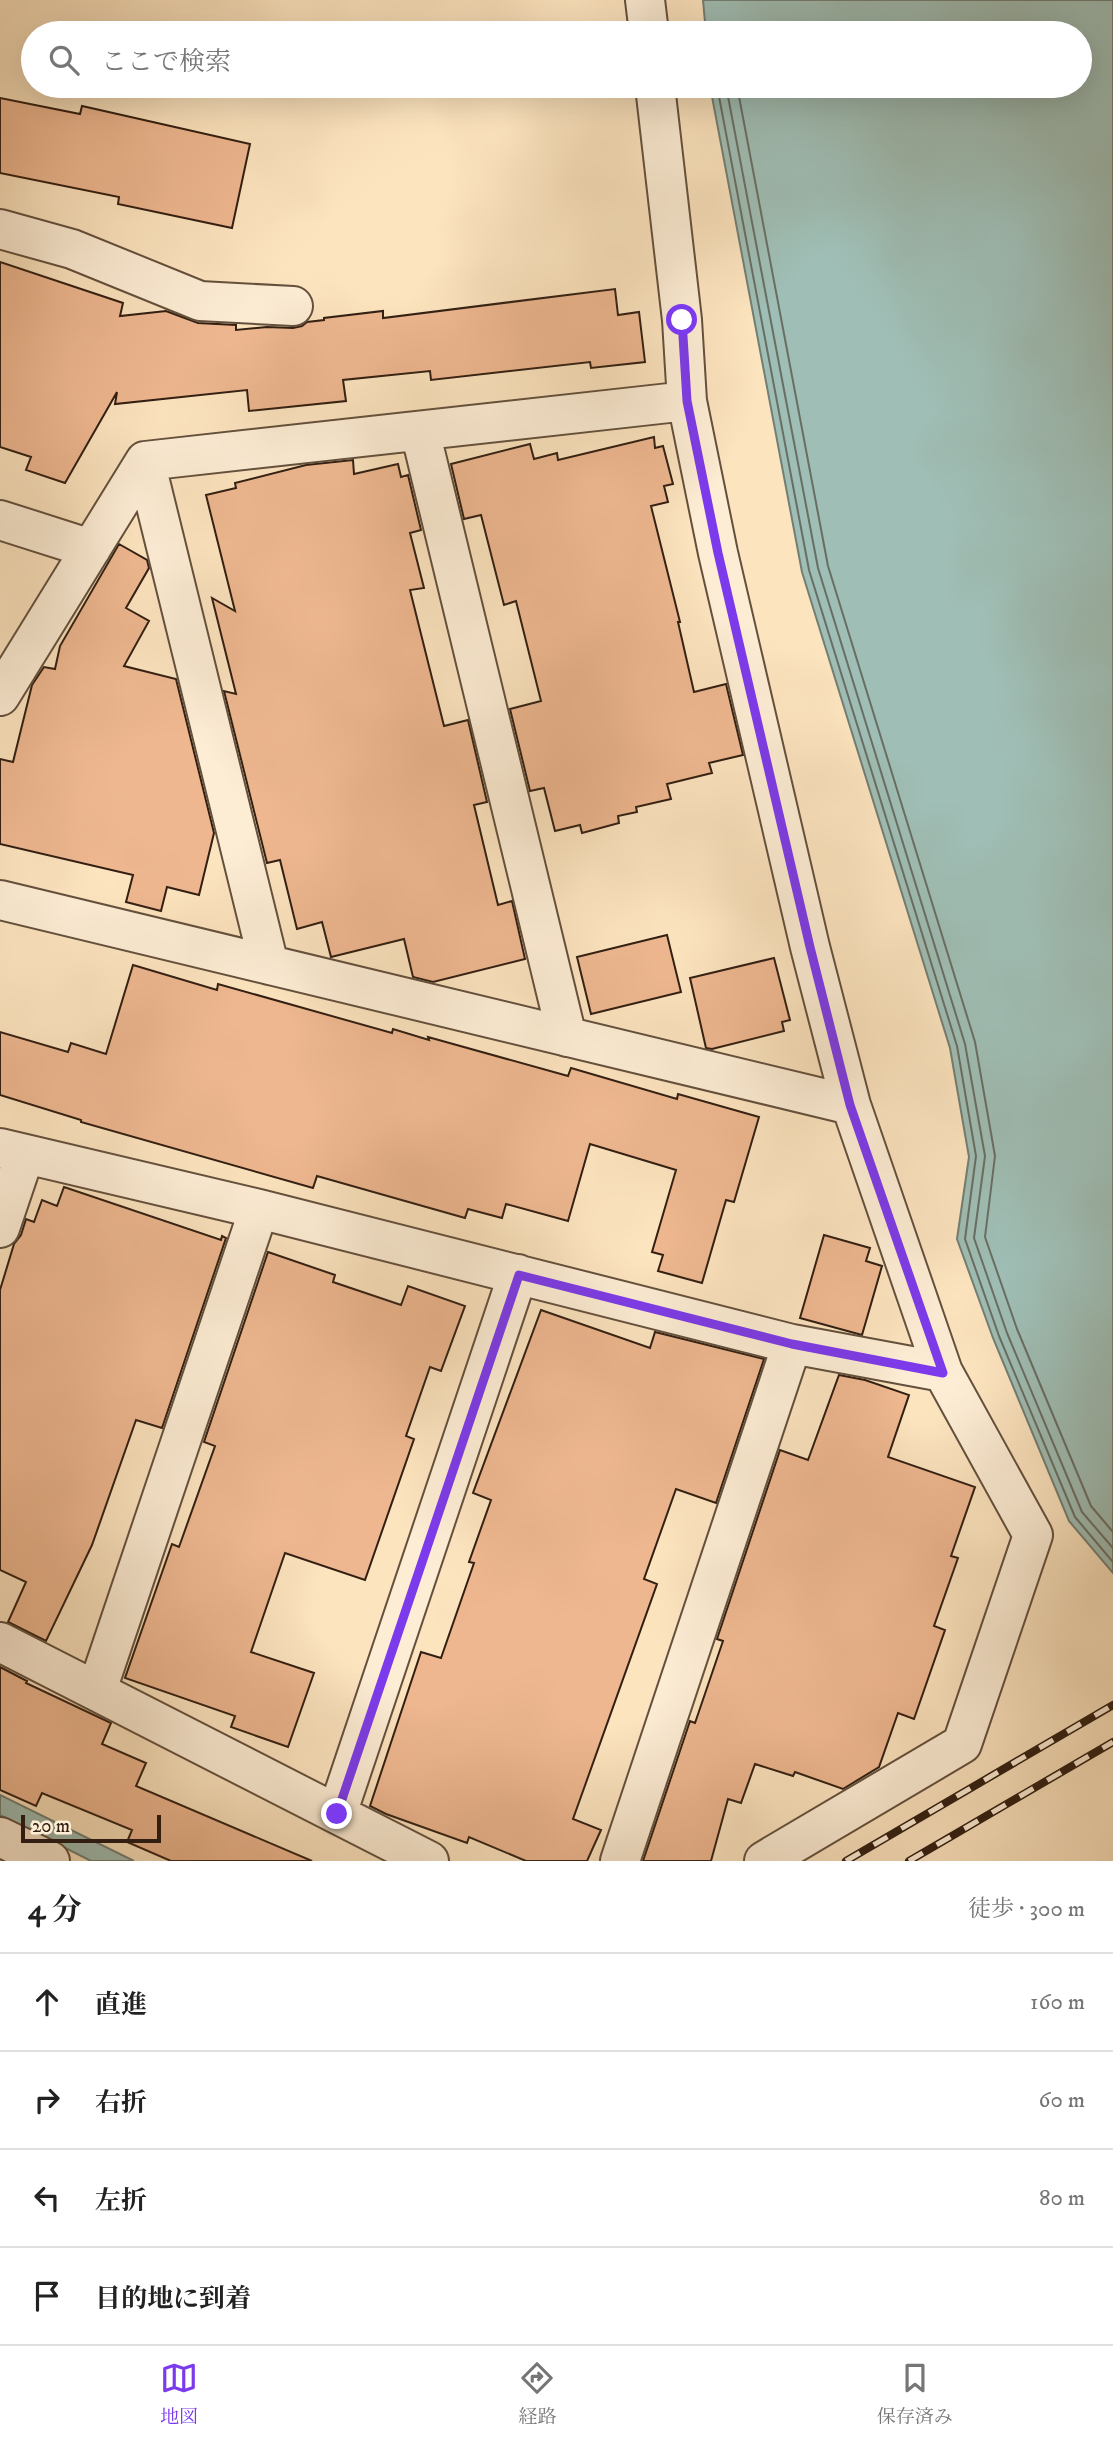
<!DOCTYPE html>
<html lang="ja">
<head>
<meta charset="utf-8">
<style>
  body { margin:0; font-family:"IM FELL DW Pica","Noto Serif JP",serif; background:#f2f2f2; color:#222 }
  .scale { position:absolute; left:21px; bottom:18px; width:140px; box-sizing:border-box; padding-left:7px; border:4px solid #321f12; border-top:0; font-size:19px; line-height:24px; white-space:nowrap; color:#321f12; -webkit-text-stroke:5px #fdedd5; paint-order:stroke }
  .stop { position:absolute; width:21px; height:21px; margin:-16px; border:5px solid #7c3aed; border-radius:50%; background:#fff }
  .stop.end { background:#7c3aed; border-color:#fff; box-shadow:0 2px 7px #0008 }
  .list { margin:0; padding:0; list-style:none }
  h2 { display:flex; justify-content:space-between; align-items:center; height:91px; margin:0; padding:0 28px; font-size:30px }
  h2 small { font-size:23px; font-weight:400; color:#767676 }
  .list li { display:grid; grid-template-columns:46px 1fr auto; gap:21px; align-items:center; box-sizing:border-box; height:98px; padding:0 28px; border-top:2px solid #e0e0e0 }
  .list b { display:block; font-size:26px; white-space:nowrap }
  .list em { font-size:23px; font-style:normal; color:#767676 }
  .icon { flex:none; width:38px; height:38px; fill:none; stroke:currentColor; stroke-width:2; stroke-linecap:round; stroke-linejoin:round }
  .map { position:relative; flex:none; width:1113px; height:1861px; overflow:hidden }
  .search { position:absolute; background:#fff; box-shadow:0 7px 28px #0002; left:21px; right:21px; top:21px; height:77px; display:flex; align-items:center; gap:18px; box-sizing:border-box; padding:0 24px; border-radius:38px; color:#767676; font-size:26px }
  .sheet { height:483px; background:#fff }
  nav { display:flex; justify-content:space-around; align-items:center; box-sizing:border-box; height:98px; border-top:2px solid #e0e0e0; background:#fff; font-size:19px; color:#767676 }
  nav a { display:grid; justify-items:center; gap:4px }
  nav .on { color:#7c3aed }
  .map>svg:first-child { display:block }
  .water { fill:#9fbeb5; stroke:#737e74; stroke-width:2 }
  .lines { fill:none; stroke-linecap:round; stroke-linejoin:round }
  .shore { stroke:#686e64; stroke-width:2 }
  .building { fill:#eeb790; stroke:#321f12; stroke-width:2 }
  .minor-casing { stroke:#64503d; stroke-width:42 }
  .minor { stroke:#fdedd5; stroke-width:38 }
  .rail-casing { stroke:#321f12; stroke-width:8 }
  .rail { stroke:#fdedd5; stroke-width:5; stroke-dasharray:16; stroke-linecap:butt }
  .route { stroke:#7c3aed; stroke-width:9 }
</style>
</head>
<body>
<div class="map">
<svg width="1113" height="1861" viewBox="0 0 1113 1861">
  <rect width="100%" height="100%" fill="#fce4bf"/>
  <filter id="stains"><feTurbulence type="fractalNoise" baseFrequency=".00286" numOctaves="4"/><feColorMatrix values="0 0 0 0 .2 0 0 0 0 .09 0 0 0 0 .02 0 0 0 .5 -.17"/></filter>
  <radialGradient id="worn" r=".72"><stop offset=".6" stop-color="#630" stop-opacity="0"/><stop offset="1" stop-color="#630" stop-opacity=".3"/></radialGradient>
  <path class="water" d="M 703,0 L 1113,0 L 1113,1573 L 1069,1521 L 993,1338 L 957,1239 L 969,1157 L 950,1048 L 802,572 L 710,86 L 1080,86 L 1080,33 L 706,33 Z
    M 0,1795 L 134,1861 L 91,1861 L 0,1815 Z"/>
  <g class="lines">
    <path class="shore" d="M 717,86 L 809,570 L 957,1046 L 976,1156 L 965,1239 L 999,1336 L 1075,1517 L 1113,1562
      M 726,86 L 818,568 L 965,1044 L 985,1156 L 974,1238 L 1007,1333 L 1082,1512 L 1113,1548
      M 737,86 L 828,566 L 975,1042 L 995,1156 L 985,1237 L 1017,1329 L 1091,1506 L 1113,1532"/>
  </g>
  <path class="building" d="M 0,98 L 80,114 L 82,106 L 250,144 L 232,228 L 118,204 L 119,197 L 0,173 Z
    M 0,262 L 123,303 L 120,316 L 166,311 L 198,323 L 236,325 L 236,330 L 267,327 L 293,328 L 302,326 L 307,322 L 324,320 L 324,318 L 383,311 L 383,318 L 615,289 L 618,315 L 639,312 L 645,362 L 591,368 L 590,362 L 431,380 L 430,371 L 343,380 L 346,401 L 249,411 L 247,390 L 115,404 L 117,392 L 65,483 L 26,470 L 31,457 L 0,447 Z
    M 654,437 L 655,448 L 663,446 L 673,484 L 664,486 L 668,502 L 651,506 L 680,622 L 678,622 L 694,692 L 726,684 L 743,755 L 709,763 L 712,773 L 667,784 L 671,799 L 636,807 L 637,812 L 618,816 L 619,823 L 582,833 L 580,825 L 555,831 L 544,788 L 530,791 L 510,709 L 541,701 L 516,601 L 504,605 L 481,515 L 464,519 L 451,464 L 530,444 L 534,459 L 557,453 L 558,460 Z
    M 353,460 L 354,474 L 398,464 L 401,477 L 408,475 L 421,530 L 410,533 L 424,588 L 410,590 L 444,726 L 468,720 L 487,802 L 474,805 L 498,905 L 512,901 L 525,959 L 433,982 L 413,977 L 404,939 L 331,957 L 322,922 L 297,929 L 280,860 L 267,863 L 224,691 L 236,694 L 212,598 L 235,611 L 206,495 L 236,488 L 235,483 L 306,465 Z
    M 119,544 L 147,560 L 149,568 L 126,608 L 149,621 L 124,666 L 176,679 L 214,833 L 199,895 L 167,887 L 161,911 L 126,902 L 133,875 L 0,844 L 0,759 L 13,762 L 32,685 L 44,667 L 55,669 L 60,646 Z
    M 667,935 L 681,992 L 591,1014 L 577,957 Z
    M 774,958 L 790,1020 L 782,1022 L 784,1031 L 712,1049 L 706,1048 L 690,978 Z
    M 133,965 L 217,990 L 218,984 L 392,1033 L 393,1029 L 429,1040 L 428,1037 L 568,1076 L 571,1068 L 677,1099 L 678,1094 L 759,1117 L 734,1202 L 726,1200 L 702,1283 L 658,1271 L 663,1255 L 652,1252 L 676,1170 L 590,1144 L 568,1221 L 506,1204 L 502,1218 L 468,1209 L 465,1218 L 317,1176 L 313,1188 L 81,1122 L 81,1120 L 0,1095 L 0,1032 L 68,1052 L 71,1043 L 106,1054 Z
    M 64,1187 L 221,1240 L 222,1236 L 226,1238 L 162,1428 L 136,1420 L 92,1545 L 46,1641 L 8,1622 L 26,1582 L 0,1570 L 0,1290 L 14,1244 L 21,1235 L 26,1219 L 34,1222 L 42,1200 L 57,1206 Z
    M 824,1235 L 870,1248 L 866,1261 L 882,1266 L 862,1335 L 800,1318 Z
    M 268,1252 L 335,1275 L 333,1282 L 401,1305 L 408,1286 L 465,1306 L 441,1371 L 430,1367 L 406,1436 L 414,1439 L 365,1580 L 285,1553 L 251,1652 L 314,1673 L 288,1747 L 231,1727 L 235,1716 L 125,1678 L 172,1544 L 179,1547 L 215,1446 L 204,1442 Z
    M 541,1310 L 650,1348 L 655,1332 L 764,1359 L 716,1503 L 676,1489 L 644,1579 L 657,1584 L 573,1819 L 601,1830 L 587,1861 L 526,1861 L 469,1837 L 467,1843 L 386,1814 L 370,1806 L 421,1652 L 441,1658 L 474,1563 L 469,1562 L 491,1500 L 473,1493 Z
    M 839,1375 L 865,1380 L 909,1395 L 888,1457 L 975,1487 L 951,1556 L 958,1558 L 934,1626 L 945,1630 L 914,1719 L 898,1713 L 879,1767 L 843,1789 L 795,1772 L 793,1776 L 755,1764 L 741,1803 L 728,1799 L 711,1861 L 643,1861 L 690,1721 L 695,1723 L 723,1641 L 717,1639 L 780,1450 L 808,1460 Z
    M 0,1667 L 27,1681 L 26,1683 L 111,1723 L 102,1744 L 146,1763 L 136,1786 L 312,1861 L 171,1861 L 127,1842 L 132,1830 L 42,1793 L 36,1806 L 0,1790 Z"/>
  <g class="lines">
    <defs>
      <path id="minor" d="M 645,0 L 649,33
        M 655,86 L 682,320 L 687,401 L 718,553 L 810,947 L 851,1105 L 943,1372 L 1033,1535 L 962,1744 L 764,1861
        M 0,229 L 72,249 L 200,301 L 293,306
        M 420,431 L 567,1037
        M 145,461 L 269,965
        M 0,520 L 91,549
        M 0,696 L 145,461 L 687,401
        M 0,900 L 851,1105
        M 0,1148 L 259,1209 L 792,1344 L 943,1372
        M 0,1228 L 25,1154
        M 0,1642 L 429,1861
        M 97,1690 L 259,1209
        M 337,1814 L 518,1274
        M 0,1837 L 50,1861
        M 620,1861 L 792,1344"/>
    </defs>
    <use href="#minor" class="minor-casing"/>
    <use href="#minor" class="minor"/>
    <defs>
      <path id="rail" d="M 846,1861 L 1113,1705
        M 909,1861 L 1113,1742"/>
    </defs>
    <use href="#rail" class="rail-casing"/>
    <use href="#rail" class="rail"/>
  </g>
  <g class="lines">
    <path class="route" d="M 337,1814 L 519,1275 L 792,1344 L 943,1373 L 850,1105 L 810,947 L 718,553 L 687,401 L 682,320"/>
  </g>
  <rect width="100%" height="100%" filter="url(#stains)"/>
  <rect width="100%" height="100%" fill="url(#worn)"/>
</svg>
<div class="scale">20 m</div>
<div class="stop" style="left:682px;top:320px"></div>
<div class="stop end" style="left:337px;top:1814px"></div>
<div class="search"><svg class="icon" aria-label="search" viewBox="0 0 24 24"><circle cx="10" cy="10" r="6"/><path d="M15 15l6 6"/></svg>ここで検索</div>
</div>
<section class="sheet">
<h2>4 分<small>徒歩 · 300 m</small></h2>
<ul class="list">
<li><svg class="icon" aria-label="ahead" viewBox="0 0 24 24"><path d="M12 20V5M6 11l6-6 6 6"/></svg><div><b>直進</b></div><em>160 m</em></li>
<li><svg class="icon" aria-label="right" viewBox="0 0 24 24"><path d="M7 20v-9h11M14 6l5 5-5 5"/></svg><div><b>右折</b></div><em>60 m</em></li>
<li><svg class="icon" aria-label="left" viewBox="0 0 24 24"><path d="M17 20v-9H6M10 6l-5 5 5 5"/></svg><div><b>左折</b></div><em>80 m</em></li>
<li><svg class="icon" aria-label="arrive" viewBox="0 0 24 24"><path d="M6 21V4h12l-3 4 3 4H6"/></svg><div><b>目的地に到着</b></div></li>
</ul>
</section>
<nav>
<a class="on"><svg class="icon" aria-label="map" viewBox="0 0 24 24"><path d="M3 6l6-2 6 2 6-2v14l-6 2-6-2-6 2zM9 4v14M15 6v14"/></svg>地図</a>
<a><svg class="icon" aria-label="directions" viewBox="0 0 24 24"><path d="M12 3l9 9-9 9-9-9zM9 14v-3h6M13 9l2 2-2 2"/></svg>経路</a>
<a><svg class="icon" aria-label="saved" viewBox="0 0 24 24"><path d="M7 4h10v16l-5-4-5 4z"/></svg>保存済み</a>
</nav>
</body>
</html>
